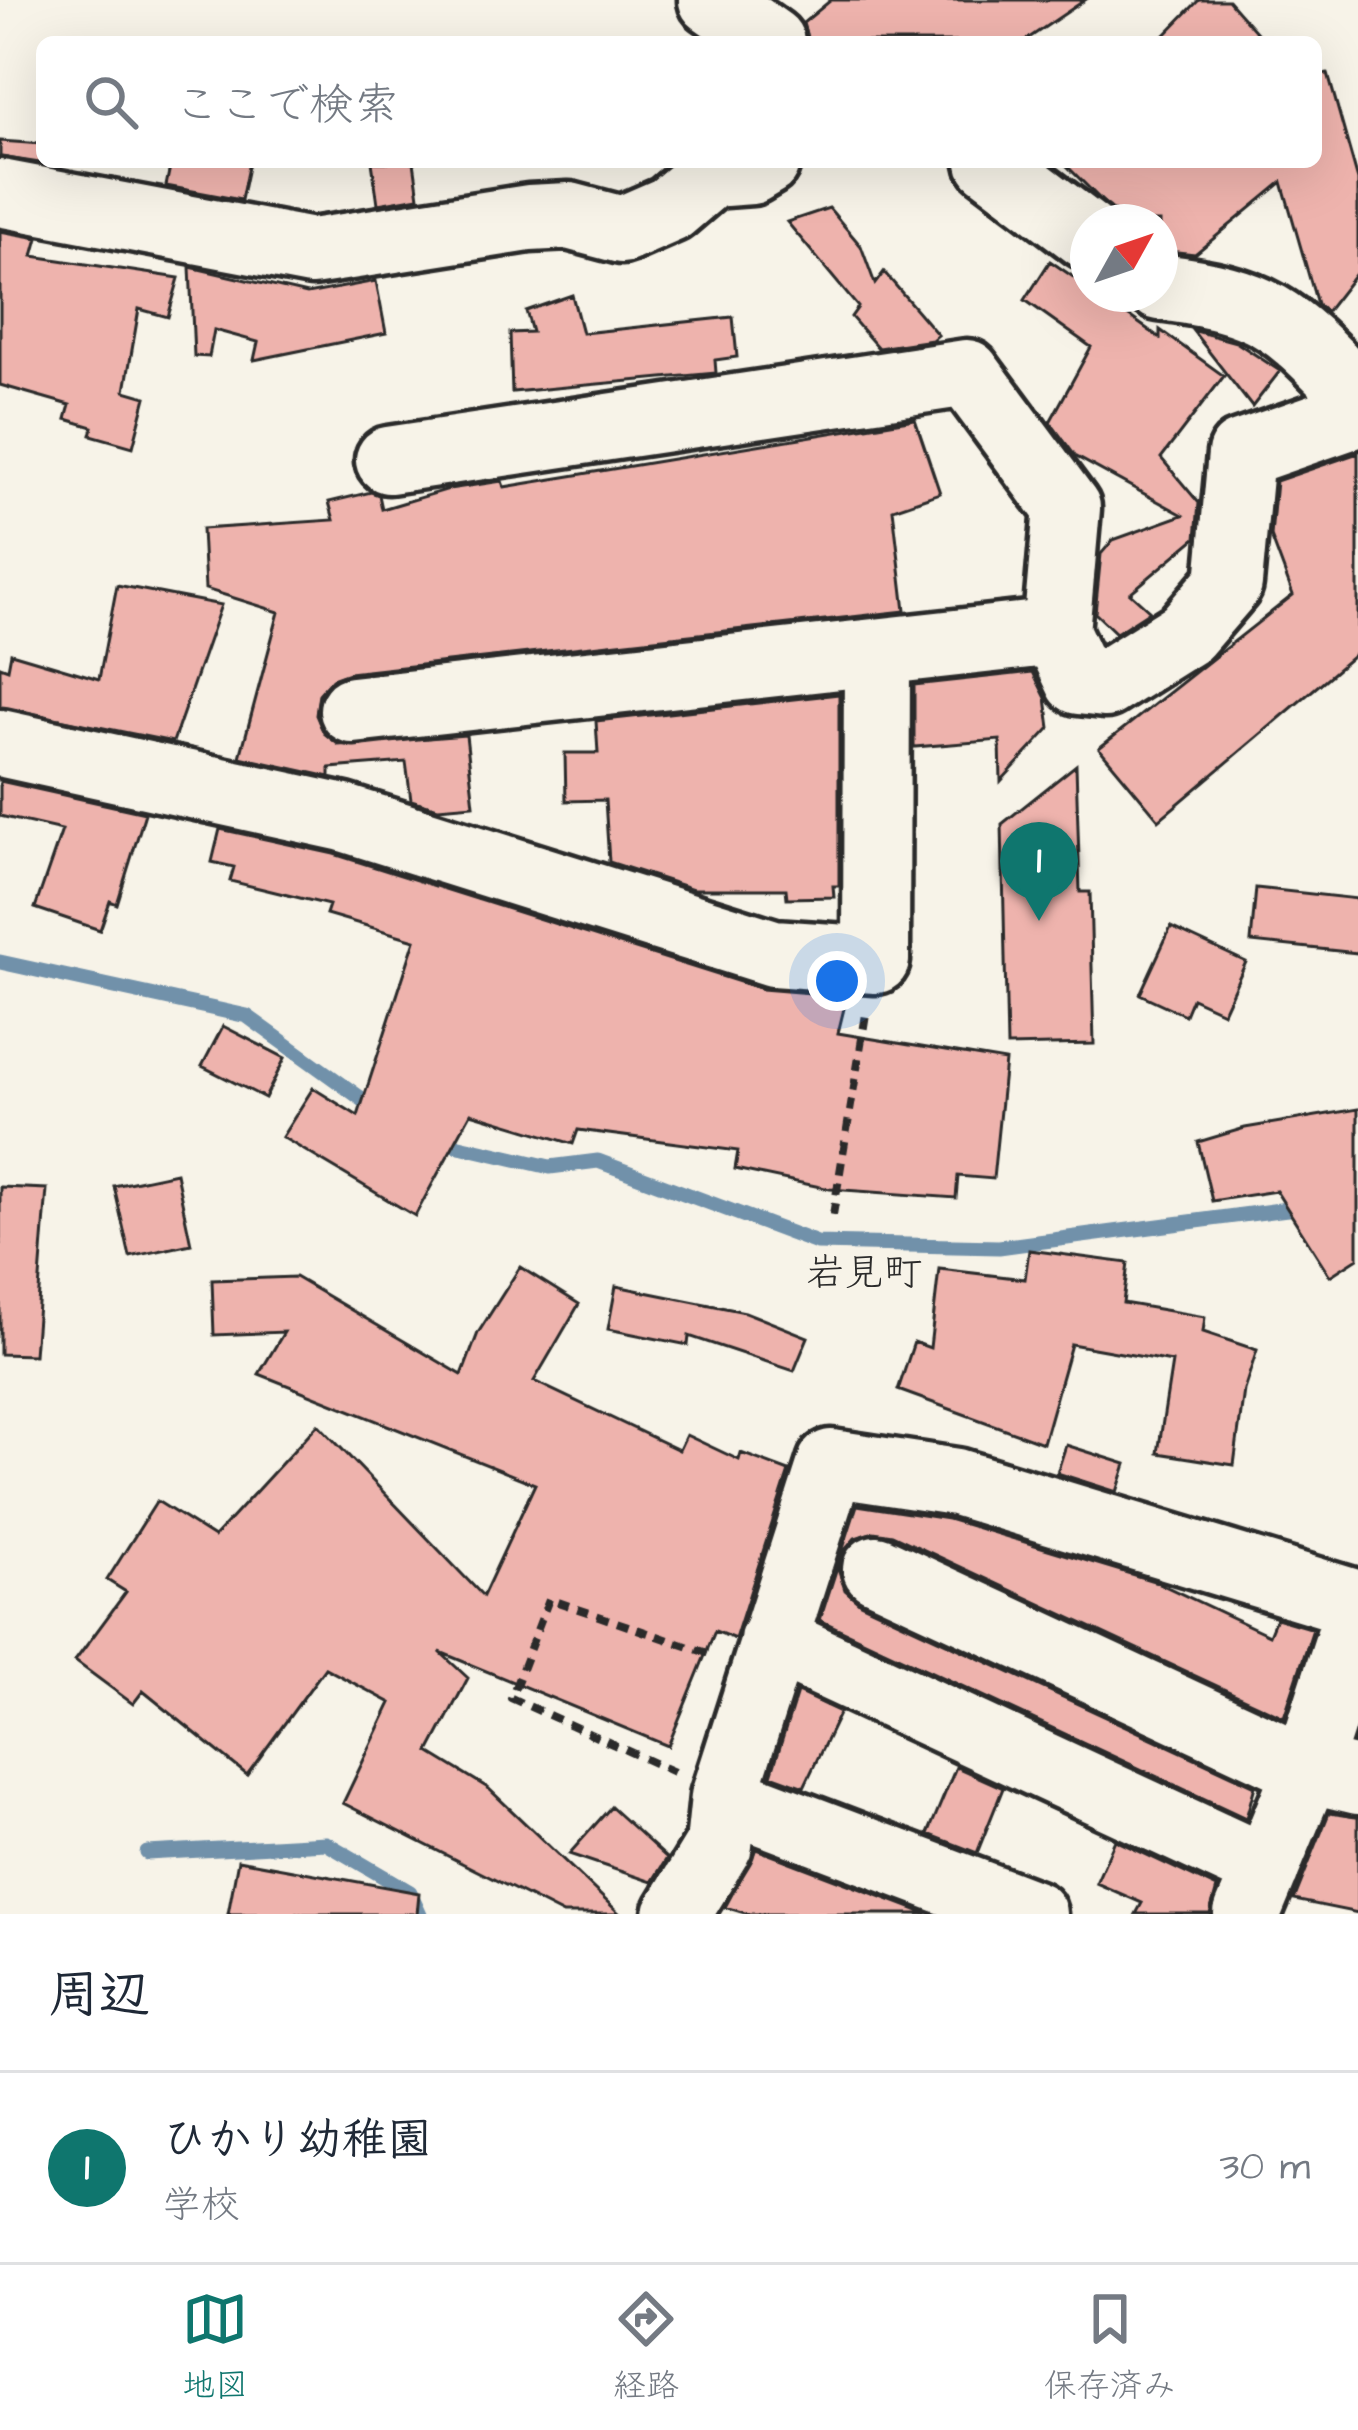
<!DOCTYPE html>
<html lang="ja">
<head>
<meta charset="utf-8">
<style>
  body { margin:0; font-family:"Architects Daughter","Klee One",sans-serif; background:#f6f6f7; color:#1f2937 }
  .compass { position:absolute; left:1070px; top:204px; width:108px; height:108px; border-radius:50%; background:#fff; box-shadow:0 12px 48px #0002; rotate:50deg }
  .you { position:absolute; left:837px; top:981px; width:42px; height:42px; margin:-30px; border:9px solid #fff; border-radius:50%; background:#1a73e8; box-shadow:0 0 0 18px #1a73e833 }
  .badge { display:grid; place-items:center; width:78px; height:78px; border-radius:50%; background:#0f766e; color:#fff; font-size:39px; font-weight:700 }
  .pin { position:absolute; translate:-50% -99px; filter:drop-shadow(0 3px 6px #0008) }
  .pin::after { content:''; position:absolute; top:63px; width:42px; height:36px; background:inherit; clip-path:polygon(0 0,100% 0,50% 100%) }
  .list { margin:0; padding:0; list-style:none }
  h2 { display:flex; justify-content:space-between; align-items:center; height:156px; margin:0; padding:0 48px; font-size:51px }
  h2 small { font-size:39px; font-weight:400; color:#747a83 }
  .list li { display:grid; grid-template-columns:78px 1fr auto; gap:36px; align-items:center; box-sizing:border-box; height:192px; padding:0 48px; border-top:3px solid #e0e1e3 }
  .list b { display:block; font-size:45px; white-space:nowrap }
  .list p { margin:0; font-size:39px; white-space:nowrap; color:#747a83 }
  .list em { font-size:39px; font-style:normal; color:#747a83 }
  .icon { flex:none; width:66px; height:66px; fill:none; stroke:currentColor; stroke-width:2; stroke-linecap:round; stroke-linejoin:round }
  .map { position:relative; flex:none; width:1358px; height:1914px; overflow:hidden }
  .search { position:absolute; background:#fff; box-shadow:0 12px 48px #0002; left:36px; right:36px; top:36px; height:132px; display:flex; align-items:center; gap:30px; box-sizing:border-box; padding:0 42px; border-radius:18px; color:#747a83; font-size:45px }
  .sheet { height:348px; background:#fff }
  nav { display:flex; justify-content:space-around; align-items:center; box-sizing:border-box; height:168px; border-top:3px solid #e0e1e3; background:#fff; font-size:33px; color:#747a83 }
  nav a { display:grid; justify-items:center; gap:6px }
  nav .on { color:#0f766e }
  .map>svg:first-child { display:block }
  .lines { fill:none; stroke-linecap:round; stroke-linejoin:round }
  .stream { stroke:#7191aa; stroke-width:15 }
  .building { fill:#eeb3ad; stroke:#2b2b2b; stroke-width:3 }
  .minor-casing { stroke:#2b2b2b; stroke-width:75 }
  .path { stroke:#2b2b2b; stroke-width:8; stroke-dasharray:12 9; stroke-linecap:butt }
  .minor { stroke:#f7f3e8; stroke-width:66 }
  .labels { text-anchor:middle; stroke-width:9; stroke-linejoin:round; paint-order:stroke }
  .quarter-label { font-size:39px; fill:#2b2b2b; stroke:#f7f3e8 }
</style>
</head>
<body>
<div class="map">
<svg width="1358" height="1914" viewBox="0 0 1358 1914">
  <rect width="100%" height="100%" fill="#f7f3e8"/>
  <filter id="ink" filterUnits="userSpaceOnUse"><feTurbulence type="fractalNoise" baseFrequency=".00833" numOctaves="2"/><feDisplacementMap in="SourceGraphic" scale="24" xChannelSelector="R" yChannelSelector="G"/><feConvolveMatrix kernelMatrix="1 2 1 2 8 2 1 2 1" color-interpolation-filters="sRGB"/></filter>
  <g filter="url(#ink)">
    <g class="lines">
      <path class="stream" d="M 0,962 L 247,1016 L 380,1112
        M 438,1141 L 550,1167 L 598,1161 L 817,1243 L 999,1247 L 1295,1208 L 1303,1202
        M 147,1853 L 326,1843 L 410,1892 L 420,1914"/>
    </g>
    <path class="building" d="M 831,0 L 1085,0 L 1023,42 L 808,42 L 803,23 Z
      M 1199,0 L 1228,0 L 1265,42 L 1158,42 Z
      M 1328,74 L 1358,180 L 1358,271 L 1326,312 L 1317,304 L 1282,182 L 1195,254 L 1160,250 L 1160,222 L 1123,222 L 1063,162 L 1316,162 L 1316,75 Z
      M 0,141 L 42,144 L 42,162 L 62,162 L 60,166 L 0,157 Z
      M 171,162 L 249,162 L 241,200 L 166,186 Z
      M 372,162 L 414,162 L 419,197 L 378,204 Z
      M 829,208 L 861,246 L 875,284 L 884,272 L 938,335 L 932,340 L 878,348 L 851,317 L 858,307 L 787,222 Z
      M 0,231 L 38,238 L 33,256 L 179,278 L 168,317 L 139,309 L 125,391 L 146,397 L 133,447 L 91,435 L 93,427 L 66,419 L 70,405 L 0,385 Z
      M 1050,261 L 1088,287 L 1088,294 L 1098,294 L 1160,338 L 1160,330 L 1224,376 L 1161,458 L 1199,503 L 1196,538 L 1130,593 L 1150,611 L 1116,633 L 1095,613 L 1101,554 L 1113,540 L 1183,515 L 1075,456 L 1050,422 L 1091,347 L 1025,300 Z
      M 190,267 L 307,294 L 376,281 L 386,333 L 254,360 L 258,342 L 214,330 L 209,357 L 194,356 Z
      M 572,295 L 582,333 L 733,317 L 737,357 L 715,360 L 716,373 L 512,392 L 510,333 L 532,332 L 526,311 Z
      M 1192,330 L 1236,342 L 1280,371 L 1252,407 Z
      M 915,419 L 940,493 L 893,509 L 905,611 L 349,673 L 332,679 L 319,694 L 316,715 L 324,733 L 339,745 L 466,735 L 474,805 L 438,808 L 411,800 L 406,762 L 330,768 L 330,777 L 240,757 L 279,612 L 205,589 L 202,529 L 334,520 L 329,502 L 371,492 L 379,495 L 382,509 L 449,489 L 502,481 L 504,487 Z
      M 1358,453 L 1358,652 L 1159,820 L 1099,748 L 1293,595 L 1271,536 L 1276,481 Z
      M 117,585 L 221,605 L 173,742 L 0,707 L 0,666 L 8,669 L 11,653 L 99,679 Z
      M 1033,672 L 1046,698 L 1050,728 L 1001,781 L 1000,740 L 914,747 L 914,685 Z
      M 839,694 L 839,886 L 833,886 L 834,897 L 787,898 L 786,889 L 693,889 L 609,862 L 605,800 L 566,801 L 565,753 L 598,753 L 596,721 Z
      M 1076,765 L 1080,892 L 1090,892 L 1094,1044 L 1007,1046 L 1002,824 Z
      M 0,781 L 145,813 L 117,904 L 110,901 L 100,930 L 35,908 L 62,830 L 0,816 Z
      M 220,829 L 334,854 L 762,989 L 847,996 L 838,1033 L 1005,1061 L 993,1179 L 958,1176 L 956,1198 L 830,1189 L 735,1169 L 738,1151 L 578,1130 L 573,1144 L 471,1113 L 415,1216 L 282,1137 L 313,1088 L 358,1116 L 415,940 L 326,914 L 329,905 L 230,881 L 234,867 L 212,862 Z
      M 1256,888 L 1358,899 L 1358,953 L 1251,942 Z
      M 1171,927 L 1246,962 L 1223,1012 L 1192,998 L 1185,1015 L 1140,994 Z
      M 223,1026 L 285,1058 L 265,1098 L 202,1066 Z
      M 1358,1109 L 1358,1258 L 1330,1276 L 1276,1191 L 1212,1201 L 1198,1142 L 1245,1128 Z
      M 176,1173 L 191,1244 L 130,1257 L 114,1186 Z
      M 0,1187 L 47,1189 L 34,1355 L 0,1354 Z
      M 1029,1250 L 1128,1263 L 1123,1303 L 1205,1317 L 1203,1332 L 1257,1350 L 1244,1390 L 1234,1465 L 1158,1453 L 1172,1362 L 1071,1344 L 1043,1443 L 898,1390 L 914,1342 L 930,1348 L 939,1269 L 1025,1279 Z
      M 520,1267 L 579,1304 L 534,1381 L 679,1450 L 686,1435 L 739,1460 L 741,1453 L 789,1471 L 735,1639 L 715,1631 L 668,1746 L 440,1652 L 468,1678 L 429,1752 L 488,1788 L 620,1914 L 563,1914 L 343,1803 L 391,1703 L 325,1668 L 247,1775 L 143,1691 L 133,1704 L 75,1661 L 126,1592 L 107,1580 L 157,1501 L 214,1537 L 318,1424 L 483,1596 L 535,1484 L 259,1374 L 284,1332 L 214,1335 L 212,1280 L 295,1277 L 462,1375 L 478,1333 Z
      M 616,1286 L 745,1312 L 808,1337 L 794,1371 L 689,1336 L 688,1345 L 608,1329 Z
      M 1066,1445 L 1126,1464 L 1117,1492 L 1057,1473 Z
      M 857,1505 L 948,1519 L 1154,1581 L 1269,1635 L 1276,1618 L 1313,1629 L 1284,1717 L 892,1535 L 874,1532 L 855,1538 L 842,1554 L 839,1571 L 845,1590 L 860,1603 L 1255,1786 L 1246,1818 L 820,1620 Z
      M 797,1692 L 840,1712 L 804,1787 L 771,1775 Z
      M 956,1767 L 1003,1788 L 977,1853 L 928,1834 Z
      M 611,1807 L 667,1858 L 652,1882 L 569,1854 Z
      M 1329,1813 L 1358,1817 L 1358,1913 L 1294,1900 Z
      M 1115,1840 L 1217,1888 L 1210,1914 L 1136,1914 L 1142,1903 L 1096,1883 Z
      M 756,1849 L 927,1914 L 748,1914 L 725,1907 Z
      M 238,1860 L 419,1893 L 417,1914 L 228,1914 Z"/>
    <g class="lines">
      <defs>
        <path id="minor" d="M 712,0 L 771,42
          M 990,162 L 1088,236
          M 0,193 L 312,252 L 529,218 L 569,216 L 622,230 L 670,209 L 711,174 L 751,171 L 766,162
          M 1160,287 C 1269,301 1283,319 1358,396
          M 389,460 L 967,373 L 1067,508 L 1056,632 L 1079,681 L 1105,684 L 1186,633 L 1229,583 L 1241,454 L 1358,413
          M 353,710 L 1056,632
          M 0,743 L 344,818 L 773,953 L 876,960 L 877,653
          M 876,1569 L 1307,1769 L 1358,1781
          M 773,1640 L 1266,1869
          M 724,1797 L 1033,1914
          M 677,1914 L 719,1845 L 724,1797 L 831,1463 L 956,1482 L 1358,1604
          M 1247,1914 L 1307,1769 L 1358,1611"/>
      </defs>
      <use href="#minor" class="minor-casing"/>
      <path class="path" d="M 833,1215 L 866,1014
        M 674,1772 L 511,1698 L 549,1599 L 713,1655"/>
      <use href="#minor" class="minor"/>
    </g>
  </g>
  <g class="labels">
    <g class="quarter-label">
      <text x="864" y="1285">岩見町</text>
    </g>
  </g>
</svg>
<svg class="compass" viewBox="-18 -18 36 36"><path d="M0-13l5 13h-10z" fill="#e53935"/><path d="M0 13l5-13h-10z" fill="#747a83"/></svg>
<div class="you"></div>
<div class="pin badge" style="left:1039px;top:921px">1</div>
<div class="search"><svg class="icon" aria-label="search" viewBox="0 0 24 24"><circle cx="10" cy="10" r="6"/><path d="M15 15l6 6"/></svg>ここで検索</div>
</div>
<section class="sheet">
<h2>周辺<small></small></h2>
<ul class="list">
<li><span class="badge">1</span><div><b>ひかり幼稚園</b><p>学校</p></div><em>30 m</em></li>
</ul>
</section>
<nav>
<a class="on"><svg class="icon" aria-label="map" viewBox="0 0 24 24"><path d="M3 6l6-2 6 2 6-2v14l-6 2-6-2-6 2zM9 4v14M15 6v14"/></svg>地図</a>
<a><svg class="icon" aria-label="directions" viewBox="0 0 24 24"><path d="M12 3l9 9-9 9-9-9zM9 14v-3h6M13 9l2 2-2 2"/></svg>経路</a>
<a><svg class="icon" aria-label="saved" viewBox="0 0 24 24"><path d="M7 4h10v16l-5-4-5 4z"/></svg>保存済み</a>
</nav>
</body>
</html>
